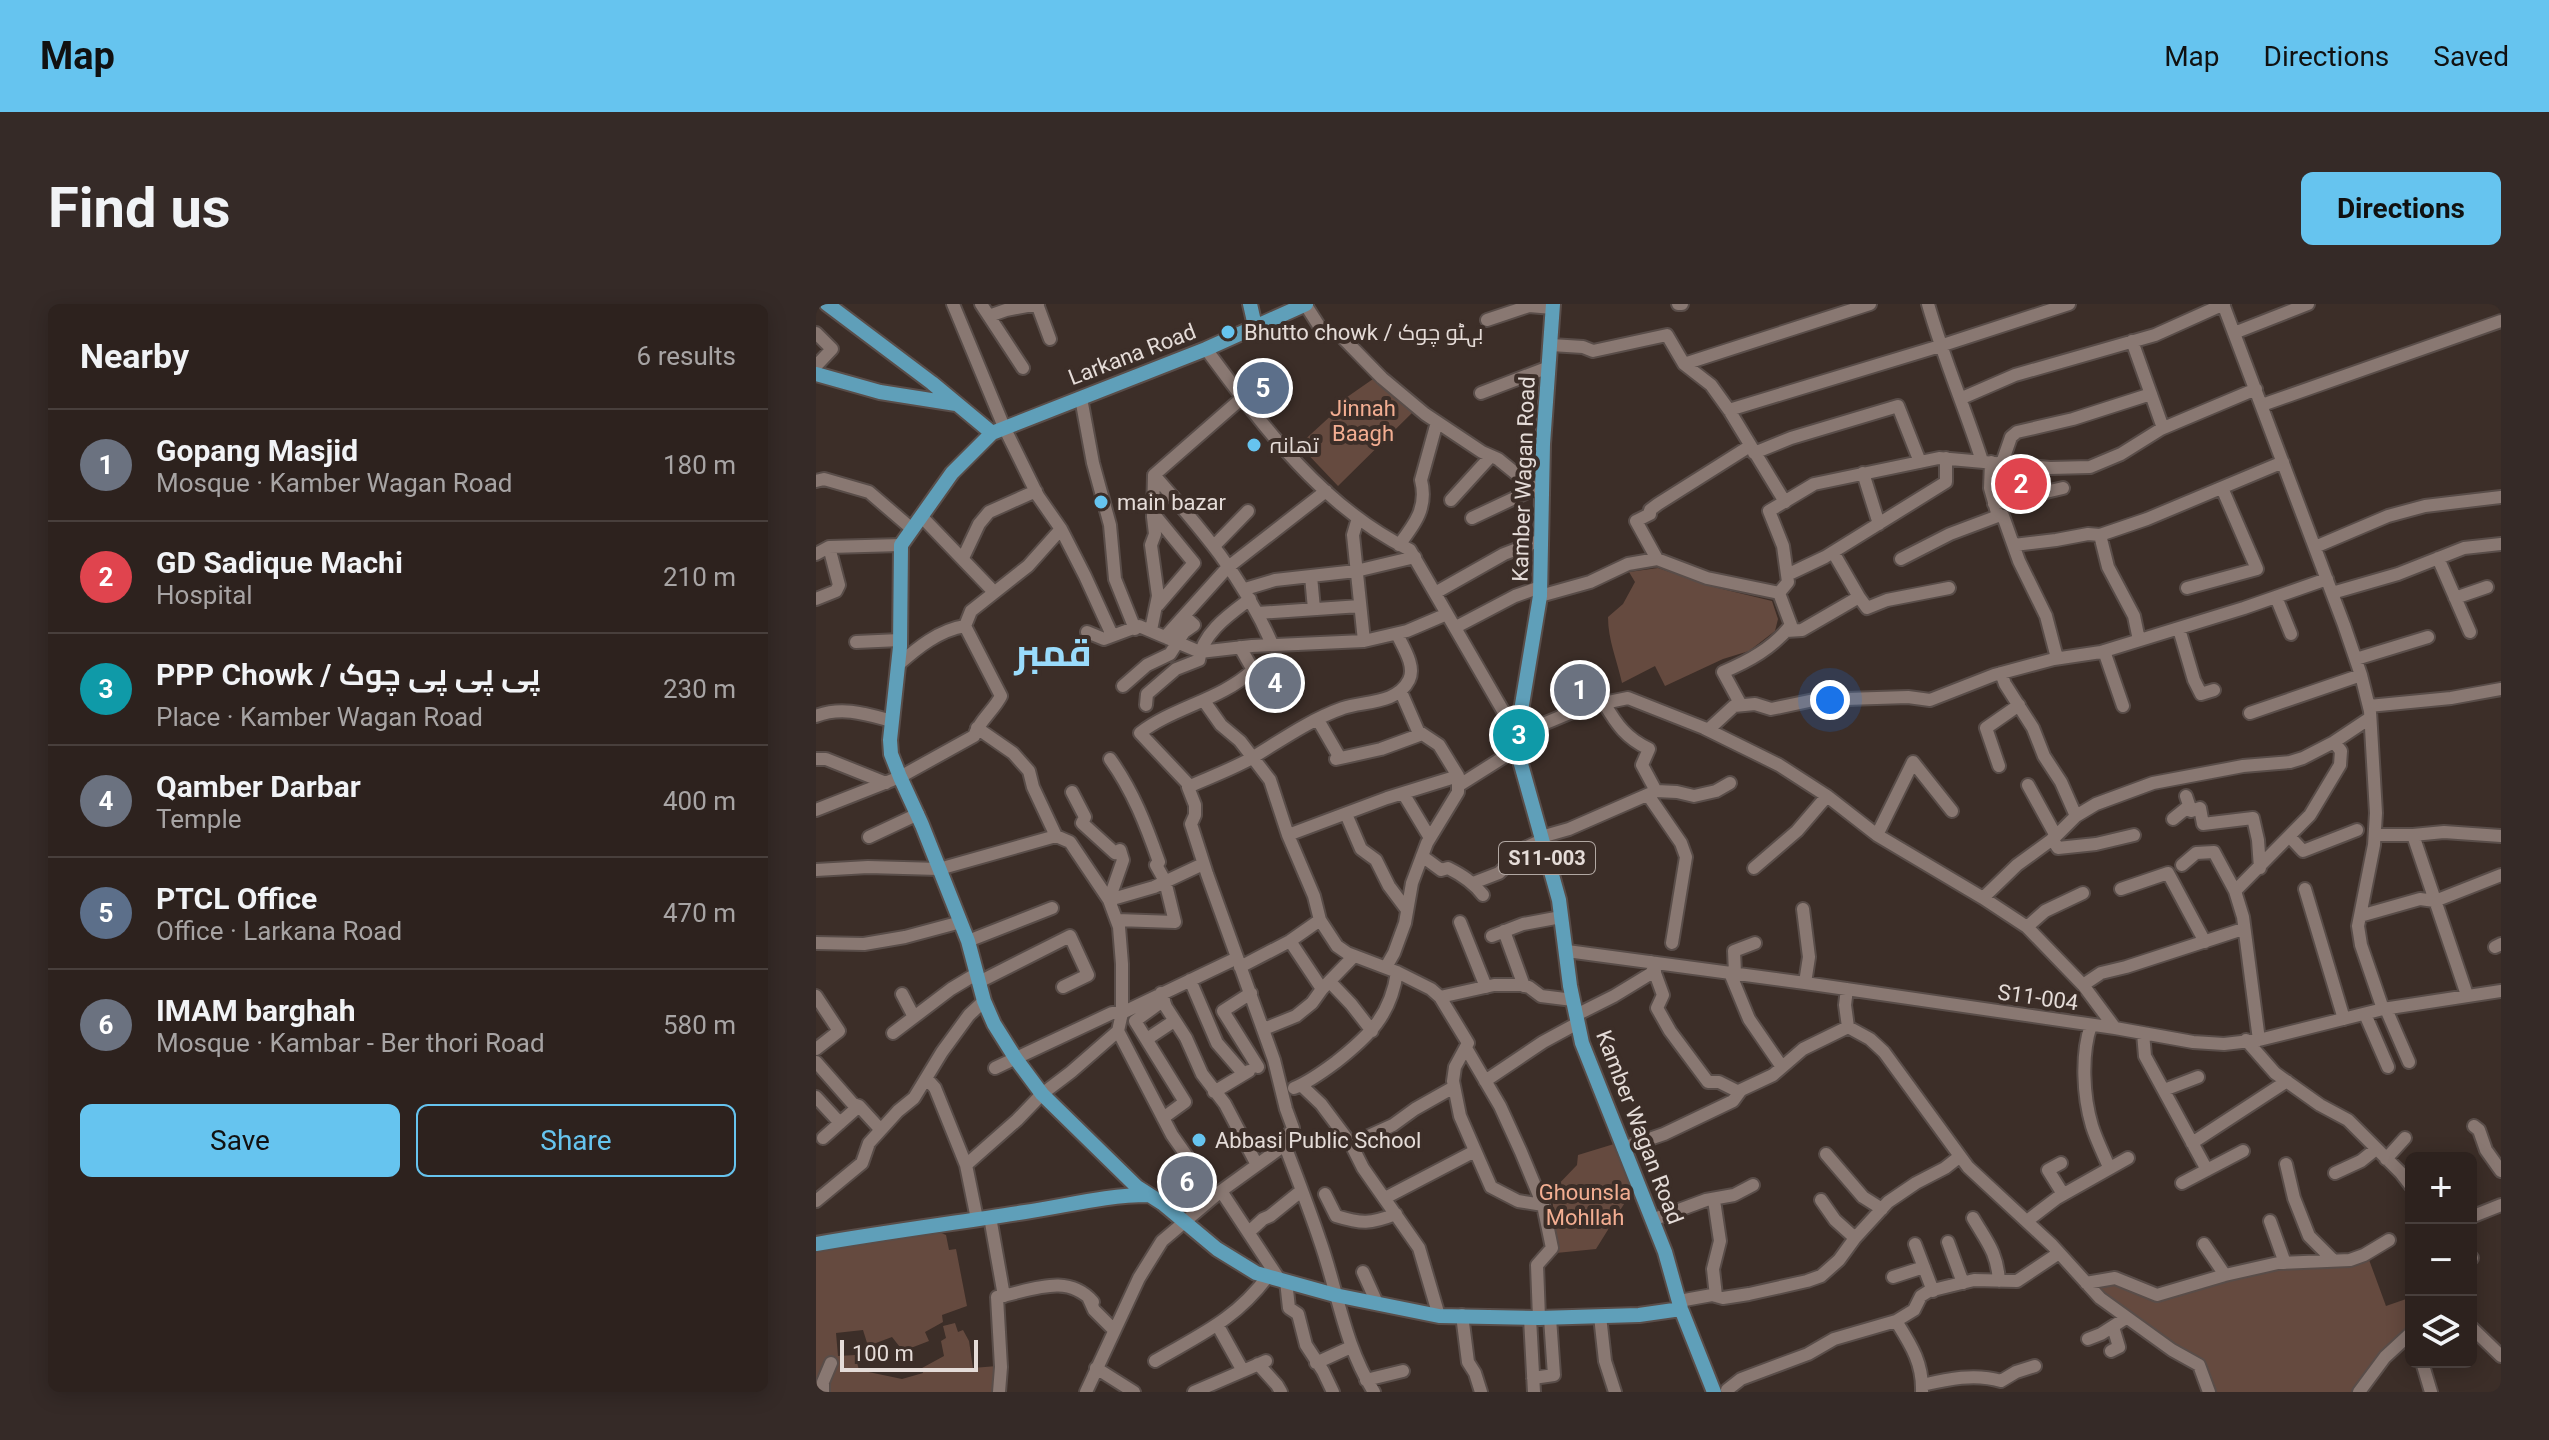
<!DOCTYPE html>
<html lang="en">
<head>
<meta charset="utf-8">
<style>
  body { margin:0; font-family:Roboto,Cairo,sans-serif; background:#352a27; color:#f1f3f6 }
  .controls { position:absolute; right:24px; bottom:24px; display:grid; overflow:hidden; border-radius:12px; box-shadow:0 4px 20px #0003 }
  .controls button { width:72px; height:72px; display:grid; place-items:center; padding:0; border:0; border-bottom:2px solid #483f3c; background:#2d221e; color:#f1f3f6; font:40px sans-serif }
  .scale { position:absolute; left:24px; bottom:20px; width:138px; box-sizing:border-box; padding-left:8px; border:4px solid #e5dcd8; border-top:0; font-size:22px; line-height:28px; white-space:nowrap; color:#e5dcd8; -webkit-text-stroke:6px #3c2e28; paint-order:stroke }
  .you { position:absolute; left:1014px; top:396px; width:28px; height:28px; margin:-20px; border:6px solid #fff; border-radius:50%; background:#1a73e8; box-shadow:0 0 0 12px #1a73e833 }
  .badge { display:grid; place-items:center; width:52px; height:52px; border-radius:50%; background:#66c4ef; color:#fff; font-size:26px; font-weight:700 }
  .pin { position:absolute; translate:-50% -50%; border:4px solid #fff; box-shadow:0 2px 8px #0006 }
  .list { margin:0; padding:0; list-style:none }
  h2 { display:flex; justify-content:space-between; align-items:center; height:104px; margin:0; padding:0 32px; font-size:34px }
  h2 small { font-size:26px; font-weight:400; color:#a7a4a4 }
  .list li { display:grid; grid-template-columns:52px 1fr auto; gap:24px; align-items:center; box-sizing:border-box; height:112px; padding:0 32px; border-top:2px solid #483f3c }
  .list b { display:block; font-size:30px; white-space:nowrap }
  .list p { margin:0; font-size:26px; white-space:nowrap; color:#a7a4a4 }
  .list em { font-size:26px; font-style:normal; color:#a7a4a4 }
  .actions { display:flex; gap:16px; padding:24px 32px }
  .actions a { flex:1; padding:18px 0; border:2px solid #66c4ef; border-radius:12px; text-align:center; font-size:28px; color:#66c4ef }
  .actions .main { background:#66c4ef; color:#111 }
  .icon { flex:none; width:44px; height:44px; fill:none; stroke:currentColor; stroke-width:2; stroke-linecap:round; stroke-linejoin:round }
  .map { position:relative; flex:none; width:1685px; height:1088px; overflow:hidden; border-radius:12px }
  header { display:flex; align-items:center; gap:48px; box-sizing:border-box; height:112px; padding:0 40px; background:#66c4ef; color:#111 }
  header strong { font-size:38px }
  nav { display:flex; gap:44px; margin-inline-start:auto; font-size:28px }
  .intro { display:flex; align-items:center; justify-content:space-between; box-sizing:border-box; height:192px; padding:0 48px }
  h1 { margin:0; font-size:56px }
  .button { padding:20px 36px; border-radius:12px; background:#66c4ef; color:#111; font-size:28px; font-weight:700 }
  main { display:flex; gap:48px; padding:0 48px }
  aside { flex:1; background:#2d221e; border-radius:12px; box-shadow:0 4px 20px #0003 }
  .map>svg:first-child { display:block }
  .green { fill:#654a3f }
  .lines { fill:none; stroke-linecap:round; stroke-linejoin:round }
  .minor-casing { stroke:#594d49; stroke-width:16 }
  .major-casing { stroke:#594d49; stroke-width:18 }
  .minor { stroke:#897872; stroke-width:12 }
  .major { stroke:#5f9fb9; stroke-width:14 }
  .poi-dot { fill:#66c4ef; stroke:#3c2e28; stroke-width:3 }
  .labels { text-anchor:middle; stroke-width:8; stroke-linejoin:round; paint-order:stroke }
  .shield { fill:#3c2e28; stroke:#b2a8a3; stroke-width:2 }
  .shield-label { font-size:20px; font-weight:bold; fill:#e5dcd8 }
  .poi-label { font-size:22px; fill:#e5dcd8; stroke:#3c2e28; text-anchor:start }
  .street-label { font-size:22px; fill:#e5dcd8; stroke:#3c2e28 }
  .park-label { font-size:22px; fill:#f3ae92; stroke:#3c2e28 }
  .town-label { font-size:38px; font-weight:bold; fill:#99dbfb; stroke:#3c2e28 }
</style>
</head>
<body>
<header>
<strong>Map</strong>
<nav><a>Map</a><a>Directions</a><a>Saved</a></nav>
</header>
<div class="intro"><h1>Find us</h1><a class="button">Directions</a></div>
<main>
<aside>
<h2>Nearby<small>6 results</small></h2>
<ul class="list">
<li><span class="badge" style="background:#6b7280">1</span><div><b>Gopang Masjid</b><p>Mosque · Kamber Wagan Road</p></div><em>180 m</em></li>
<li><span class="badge" style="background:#e0444e">2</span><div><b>GD Sadique Machi</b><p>Hospital</p></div><em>210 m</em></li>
<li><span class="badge" style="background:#0f9aa8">3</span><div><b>PPP Chowk / پی پی پی چوک</b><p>Place · Kamber Wagan Road</p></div><em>230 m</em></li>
<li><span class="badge" style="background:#6b7280">4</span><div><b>Qamber Darbar</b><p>Temple</p></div><em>400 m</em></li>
<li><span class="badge" style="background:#5c6f8a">5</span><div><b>PTCL Office</b><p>Office · Larkana Road</p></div><em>470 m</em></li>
<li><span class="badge" style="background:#6b7280">6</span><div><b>IMAM barghah</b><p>Mosque · Kambar - Ber thori Road</p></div><em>580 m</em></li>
</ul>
<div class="actions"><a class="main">Save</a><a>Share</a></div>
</aside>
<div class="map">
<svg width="1685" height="1088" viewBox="0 0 1685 1088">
  <rect width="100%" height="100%" fill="#3c2e28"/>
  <path class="green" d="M 557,75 L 598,107 L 522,182 L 483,141 L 519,108 L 524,98 Z
    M 842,264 L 898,283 L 956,297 L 962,315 L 959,327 L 933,347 L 907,355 L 849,382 L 839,362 L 806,379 C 801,356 792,336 792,313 L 807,300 L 819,278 L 813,268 Z
    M 798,840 L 818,884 L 780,945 L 740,949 L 736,887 L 761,861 L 762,851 Z
    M 123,928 L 130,931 L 133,946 L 140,945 L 151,1002 L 126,1011 L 127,1018 L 109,1028 L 113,1037 L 87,1047 L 76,1033 L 52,1042 L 47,1026 L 20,1029 L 22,1052 L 39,1051 L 43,1066 L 86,1075 L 107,1069 L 106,1064 L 128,1052 L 125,1037 L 130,1034 L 127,1022 L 139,1019 L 142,1028 L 147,1026 L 153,1037 L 157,1064 L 181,1062 L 181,1088 L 0,1088 L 0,948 Z
    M 1552,953 L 1570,1002 L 1593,994 L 1595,1023 L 1558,1059 L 1539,1088 L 1396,1088 L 1386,1061 L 1290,994 L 1279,981 L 1294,977 L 1322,988 L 1398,979 L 1448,966 Z"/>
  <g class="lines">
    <defs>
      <path id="minor" d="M 137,0 L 188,123 L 222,192 L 245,225 L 269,272 L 296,331
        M 165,0 L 207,64
        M 221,0 L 234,35
        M 489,0 L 505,25 L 526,33 L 566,74 L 609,110 L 666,148 L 682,155 L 725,190
        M 862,0 L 866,0
        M 1112,0 C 1127,53 1149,104 1166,157
        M 1407,0 L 1528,321 L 1545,371 L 1554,407 L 1560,509 L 1558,541 L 1542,622 L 1545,641 L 1567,705
        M 173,12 L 190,6 L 222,0
        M 671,16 L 713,2 L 737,4
        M 0,29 L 16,45 L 0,62
        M 1418,29 L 1492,0
        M 1316,37 L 1347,124
        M 735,41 L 767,43 L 777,47 L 851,31 L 868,60 L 895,81 L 913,106 L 969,198
        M 390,45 C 447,122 506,203 594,246 L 701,431 L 768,403 L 812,394 L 888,424 L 963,461 L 1011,492 L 1061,531 L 1167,594 L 1211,623 L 1267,681 L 1299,724
        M 868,60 L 1054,0
        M 665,89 L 733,63
        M 265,94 L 277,159 L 294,221 L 299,275 L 319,325
        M 1146,94 L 1199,71 L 1339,31 L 1408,0
        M 1446,101 L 1685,17
        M 913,106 L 1124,42 L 1253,0
        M 938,149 L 975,134 L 1082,102 L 1104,158
        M 1175,158 L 1174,184 L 1182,212 L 1187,212 L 1203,257 L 1230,312 L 1241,354
        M 1186,159 L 1195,133 L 1201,128 L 1257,115 L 1335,90
        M 1047,169 L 1063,220
        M 338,171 C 386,226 427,273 456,340
        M 0,177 L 8,175 L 53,188 L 96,225
        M 635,196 L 675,152
        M 1178,200 L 1247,184
        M 337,209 L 378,259 L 342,301
        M 105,212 L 178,288
        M 542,214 L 537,231 L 548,337
        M 656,214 L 720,184
        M 583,241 C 599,220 612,203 605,176 L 621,118
        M 1198,241 L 1240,236 L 1272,230 L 1284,231
        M 398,242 L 432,207
        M 1499,243 L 1572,212 L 1609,202 L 1685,193
        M 1017,248 L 1043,293
        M 0,250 L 13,243 L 85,241
        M 147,254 L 163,220 L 173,208 L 220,187
        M 1622,254 L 1654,328
        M 841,255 L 820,217 L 834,210 L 834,206 L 842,200 L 934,142
        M 1085,255 L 1134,230 L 1182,212
        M 971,271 L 1009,253 L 1130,178 L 1130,154
        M 495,272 L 498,305
        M 1371,284 L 1441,265 L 1406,184
        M 429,285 L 459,276 L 540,267 L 599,253
        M 619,289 L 688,250 L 725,236
        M 963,289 L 972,278 L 967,242 L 953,207 L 998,180 L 1123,154 L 1234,164 L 1274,163 L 1305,150 L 1345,125 L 1440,85
        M 1516,289 L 1582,270 L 1648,244 L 1685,240
        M 724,292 L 774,278 L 812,260 L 841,255 L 891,274 L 963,289 L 975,321 C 957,344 933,357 907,368 L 925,401
        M 1460,293 L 1475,330
        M 1639,294 L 1671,283
        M 0,295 L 20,287 L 23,281 L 13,243
        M 442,309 L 544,302
        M 640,323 L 699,292 L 724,283
        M 1363,325 L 1378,376 L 1385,390 L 1398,386
        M 335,326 L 342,292 L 335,241 L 339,230 L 337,213 L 338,171 L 426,94
        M 970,327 L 986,326 L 1043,293 L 1051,304 L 1071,296 L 1133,284
        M 271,328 L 288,335 L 323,322 L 384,348 L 436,342 L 548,337 L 591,327 L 631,310
        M 349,333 L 411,264 L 510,187
        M 1323,336 L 1318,312 L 1292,263 L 1284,231 L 1331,215 L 1467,158
        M 40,338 L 84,336
        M 1288,347 L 1307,402
        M 1540,355 L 1612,333
        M 82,361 C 101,344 123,326 149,322
        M 1185,369 L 1189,380 L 1217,424 L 1228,452 L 1245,478 L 1260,512
        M 307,382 L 331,361 L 354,350 L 368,328 L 378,321 L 368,312
        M 388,397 L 405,421 L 424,437 L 454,476 L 472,531 L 498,592 L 504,616 L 521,642 L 531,649 L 581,668 L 615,685 L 624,693 L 652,739 L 639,763 L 637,777 L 644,812 L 675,883 L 702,897 L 727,901
        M 788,399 C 801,421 810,434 833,445 L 826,461 L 840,487
        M 330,401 L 331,390 L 360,365 L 383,356 C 386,329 414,310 434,295
        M 1553,402 L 1635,394 L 1685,385
        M 1434,409 L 1545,371
        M 0,412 C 26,402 50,410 76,417
        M 502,416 L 524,454
        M 892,426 L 918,402 L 939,400 L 955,405 L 998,396 L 1092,393 L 1114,396 L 1178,371 L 1238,355 L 1285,348 L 1428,304 L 1511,275
        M 0,455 L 10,455 L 70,479
        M 294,455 C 317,487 330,521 343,558 L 340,561 L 349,577 L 359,618 L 301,616
        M 520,455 L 565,445 L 606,430
        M 1183,462 L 1170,424 L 1203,401
        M 1212,481 L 1240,532
        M 374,482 L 324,429 C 358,403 405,396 437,366 L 424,343
        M 642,482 L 702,444
        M 256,488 L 269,513 L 266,519 L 299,549 L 304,546 L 307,556 L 293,596 L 338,583 L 387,560
        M 587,489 L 614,534
        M 832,491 L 865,539 L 870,553 L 856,639
        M 1370,492 L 1375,507 L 1384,504 L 1387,520 L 1437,514 L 1442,536 L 1444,564
        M 0,506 L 84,473 L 158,432 C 163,417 178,406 185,392 L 149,322 L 155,307 L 212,262 L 245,225
        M 530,510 L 545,545 L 560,556 L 573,582 L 591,606
        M 1357,515 L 1373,502
        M 472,531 L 571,494 L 642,472
        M 1061,531 L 1097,458 L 1136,507
        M 1559,531 L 1597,531 L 1628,528 L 1685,532
        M 1597,531 L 1651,691
        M 53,533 L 102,510
        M 725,533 L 753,525 L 840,487 L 861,488 L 878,492 L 900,487 L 914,479
        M 1474,533 L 1487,547 L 1541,526
        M 1236,535 L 1242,544 L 1280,540 L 1318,531
        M 606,552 L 625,566 L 632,564 C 646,571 657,578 667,591
        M 1366,561 L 1380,549 L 1398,548 L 1419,587 L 1427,613 L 1443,736
        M 938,564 L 981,527 L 1011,492
        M 0,566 L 52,563 L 123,565 L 240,532
        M 657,579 L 683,569 L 709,544 L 726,536
        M 1305,585 L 1352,569 L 1389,638
        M 1489,585 L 1528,715
        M 1419,587 L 1494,511 L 1524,461 L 1525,447 L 1518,438
        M 1167,594 L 1201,561 L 1238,534 L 1260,512 L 1280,500 L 1337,479 L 1427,462 L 1474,458 L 1487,454 L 1518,438 L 1554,414
        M 987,605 L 993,653 L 989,679
        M 1544,612 L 1604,595 L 1619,597 L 1685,571
        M 644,618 L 670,683
        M 1211,623 L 1229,607 L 1267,589
        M 688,627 L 708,682
        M 676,632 L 707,620 L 745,613
        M 152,637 L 236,604
        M 474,637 L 506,685
        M 0,639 L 48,640 L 89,633 L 145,618
        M 1679,643 L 1685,640
        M 751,647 L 989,679 L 1299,724 L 1377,738 L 1408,740 L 1443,736 L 1567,705 L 1685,687
        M 835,658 L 847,691 L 841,704 L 854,727 L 892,778 L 903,778 L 923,788
        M 424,663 L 474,637 L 504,616
        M 570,663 L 578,649 L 589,619 L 596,579 L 611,539 L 642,488 L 642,472 L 623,441 L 602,427 L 585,388
        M 914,669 L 933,715 L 966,763
        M 919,669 L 918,647 L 939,639
        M 374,676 L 401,739 L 427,769
        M 163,678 L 254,632 L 272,671 L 247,683
        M 514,678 L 535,700 L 556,727
        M 1267,681 L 1285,669 L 1310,663 L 1427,625
        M 1031,685 L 1029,701 L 1032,723
        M 345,689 L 350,703 L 370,734 L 386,770 L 409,800 L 441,861
        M 435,689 L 407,707 L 442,763
        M 86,690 L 98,713
        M 0,692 L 23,727 L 0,745
        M 624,693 L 678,681 L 705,681 L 713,683 L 725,692 L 757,696
        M 1570,705 L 1593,758
        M 1549,710 L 1572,763
        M 760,711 L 798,692 L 839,667
        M 1275,721 C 1265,750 1267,792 1276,822 C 1280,835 1287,849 1293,863
        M 1032,723 L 1054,735 L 1068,748 L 1152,863 L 1236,941 L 1284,994 L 1356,1046 L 1383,1061 L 1393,1088
        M 448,725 L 480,712 L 496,699 L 506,685 L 538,652
        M 302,727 L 356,831 L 399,892
        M 77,729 L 135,685 L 160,670
        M 1327,729 L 1329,752 L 1391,866
        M 331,735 L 358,717
        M 1430,736 L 1459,769 L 1504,801 L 1532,816 L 1585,869 L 1595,882
        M 650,744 L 684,802 L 705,848 L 727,901 L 736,944 L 721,961 L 723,1014
        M 0,758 L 37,800 L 43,802 L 64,825
        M 179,764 L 296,709 L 306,709 L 421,654
        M 111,775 L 119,784 L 150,861 L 161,915
        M 669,777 L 727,738 L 762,719
        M 485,781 L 505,800 L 535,840 L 547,864 L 603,944 L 623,1012
        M 478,784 C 493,778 508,767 520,758 C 553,732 575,711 581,668
        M 1348,786 L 1382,773
        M 398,788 L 433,767
        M 0,793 L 24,819
        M 347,814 L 369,798 L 319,717 L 348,696
        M 1658,822 L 1663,826 L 1670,846 L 1685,867
        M 7,834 L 43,802
        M 468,839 C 480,871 493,904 504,937 C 522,988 528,1041 558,1088
        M 1376,839 L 1471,777
        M 535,840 L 577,821 L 599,805 L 638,783
        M 807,844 L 848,830 L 917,797 L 925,786 L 957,771 L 987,745 L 1032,723
        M 1010,850 L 1047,893 L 1066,905
        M 1570,855 L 1589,834
        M 1245,859 L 1232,866 L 1247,890
        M 1470,860 L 1478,894 L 1493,932 L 1518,957
        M 150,861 L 201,816 L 226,790 L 255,768 L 302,727 L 306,709 L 306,660 L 303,623 L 293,596 L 254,538 L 240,532 L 217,483 L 213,467 L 197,449 L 161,424
        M 1519,869 L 1545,857 L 1560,845
        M 1366,879 L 1427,847
        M 405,887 L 463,975
        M 509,890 L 520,912 C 546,920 554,920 580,910
        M 569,894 L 659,847
        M 898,896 L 904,937 L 897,965 L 900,992
        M 1005,896 L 1019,916 L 1039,934
        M 0,897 L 46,859 L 53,839 L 82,807 L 98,794 L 126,748 L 153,711 L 168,697
        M 174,913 L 188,992
        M 1655,913 L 1685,901
        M 1157,914 C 1171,938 1181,948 1183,977
        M 836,916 L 890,896 L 918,891 L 937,881
        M 1211,917 L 1241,894 L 1312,854
        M 1454,917 L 1469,959
        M 433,928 L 447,915 L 454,912 L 485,887
        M 1132,938 L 1147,979
        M 1099,940 L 1117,987
        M 1388,940 L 1409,971
        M 1655,953 L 1656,954
        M 547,968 L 561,999
        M 1077,973 L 1108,963
        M 470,977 L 473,1004 L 482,1010 L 490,1041 L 507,1067 L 517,1088
        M 1270,979 L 1299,974 L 1341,991 L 1409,971 L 1462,959 L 1534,956 L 1548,951 L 1573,936
        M 273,995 L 278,1006 L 298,1026
        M 863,997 L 896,991 L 907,994 L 933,990 L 991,977 L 1005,972 L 1023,956 L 1039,934 L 1072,898 L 1100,879 L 1129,864 L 1143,853
        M 646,1011 L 652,1058 L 659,1069 L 665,1088
        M 784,1012 L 789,1057 L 799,1088
        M 714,1014 L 718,1088
        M 1080,1017 C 1095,1041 1107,1059 1106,1088
        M 402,1022 L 427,1067
        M 1655,1023 L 1685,1052
        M 1272,1035 L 1285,1030 L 1310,1014
        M 1295,1047 L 1303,1043 L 1297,1023
        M 339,1057 C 385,1030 419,1016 452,972
        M 1606,1058 L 1615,1088
        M 500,1059 L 535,1043
        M 442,1060 L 461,1081 L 465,1088
        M 280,1064 L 318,1088
        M 717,1074 L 738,1071 L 734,1014
        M 550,1076 L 587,1067
        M 1106,1081 C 1132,1075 1159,1069 1185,1077 L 1200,1068 L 1219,1062
        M 911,1086 L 925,1075 L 992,1050 L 1018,1035 L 1080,1017 L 1098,1006 L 1105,992 L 1113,987 L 1158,976 L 1201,977 L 1243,949
        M 7,1088 L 7,1078 L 15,1059
        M 183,1088 L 185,1063 L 181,993 C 215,987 251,968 277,998
        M 270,1088 L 323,974 L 346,937 L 405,887 L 463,845 L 477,824 L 470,805 L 458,756 L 391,570 L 375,520 L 379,511 L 379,501 L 372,483 C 392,474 414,466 434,455 C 464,437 493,416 527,404 C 549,397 581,400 593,376 C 600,362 587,343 581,330
        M 378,1088 L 450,1057
        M 1543,1088 L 1569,1053 L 1595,1029"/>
      <path id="major" d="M 11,0 L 116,79 L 176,129
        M 434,0 L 439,22
        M 490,0 L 390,45 L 176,129 L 136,169 L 85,241 L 84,343 L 74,436 L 75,450 L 84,473 L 106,521 L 152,637 L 168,697 L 178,720 L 200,755 L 226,790 L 321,883 L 346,899 L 401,945 L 440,969 L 519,991 L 623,1012 L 723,1014 L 823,1011 L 865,1005
        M 737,0 L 727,140 L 724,292 L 701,431 L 703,453 L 743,596 L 754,682 L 766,739 L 849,948 L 865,1005 L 898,1088
        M 0,70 L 64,88 L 140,100
        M 0,940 C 69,928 139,919 209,908 C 250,902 290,891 332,891"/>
    </defs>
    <use href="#minor" class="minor-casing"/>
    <use href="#major" class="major-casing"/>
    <use href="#minor" class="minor"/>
    <use href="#major" class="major"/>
  </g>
  <g class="poi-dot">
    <circle cx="412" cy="28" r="8"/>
    <circle cx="438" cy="141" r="8"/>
    <circle cx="285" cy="198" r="8"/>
    <circle cx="383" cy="836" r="8"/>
  </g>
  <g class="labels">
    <rect class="shield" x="683" y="538" width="96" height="32" rx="6"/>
    <g class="shield-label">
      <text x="731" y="561">S11-003</text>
    </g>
    <g class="poi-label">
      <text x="428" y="36">Bhutto chowk / بہٹو چوک</text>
      <text x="454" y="149">تھانہ</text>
      <text x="301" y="206">main bazar</text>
      <text x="399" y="844">Abbasi Public School</text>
    </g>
    <g class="street-label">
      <text transform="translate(316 50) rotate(-21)" y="8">Larkana Road</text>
      <text transform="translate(707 175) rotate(-88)" y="8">Kamber Wagan Road</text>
      <text transform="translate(1222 693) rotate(8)" y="8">S11-004</text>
      <text transform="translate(824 823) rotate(69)" y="8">Kamber Wagan Road</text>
    </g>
    <g class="park-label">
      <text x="547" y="112">Jinnah<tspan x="547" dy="25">Baagh</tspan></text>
      <text x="769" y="896">Ghounsla<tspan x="769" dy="25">Mohllah</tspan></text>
    </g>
    <g class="town-label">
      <text x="237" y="362">قمبر</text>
    </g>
  </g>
</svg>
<div class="controls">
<button>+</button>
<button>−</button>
<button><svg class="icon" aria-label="layers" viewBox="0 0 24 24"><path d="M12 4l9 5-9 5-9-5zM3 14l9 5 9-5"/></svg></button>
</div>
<div class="scale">100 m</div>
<div class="you"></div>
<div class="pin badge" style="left:764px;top:386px;background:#6b7280">1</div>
<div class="pin badge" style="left:1205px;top:180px;background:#e0444e">2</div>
<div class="pin badge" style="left:703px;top:431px;background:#0f9aa8">3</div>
<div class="pin badge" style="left:459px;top:379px;background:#6b7280">4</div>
<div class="pin badge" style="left:447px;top:84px;background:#5c6f8a">5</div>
<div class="pin badge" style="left:371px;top:878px;background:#6b7280">6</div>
</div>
</main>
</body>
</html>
